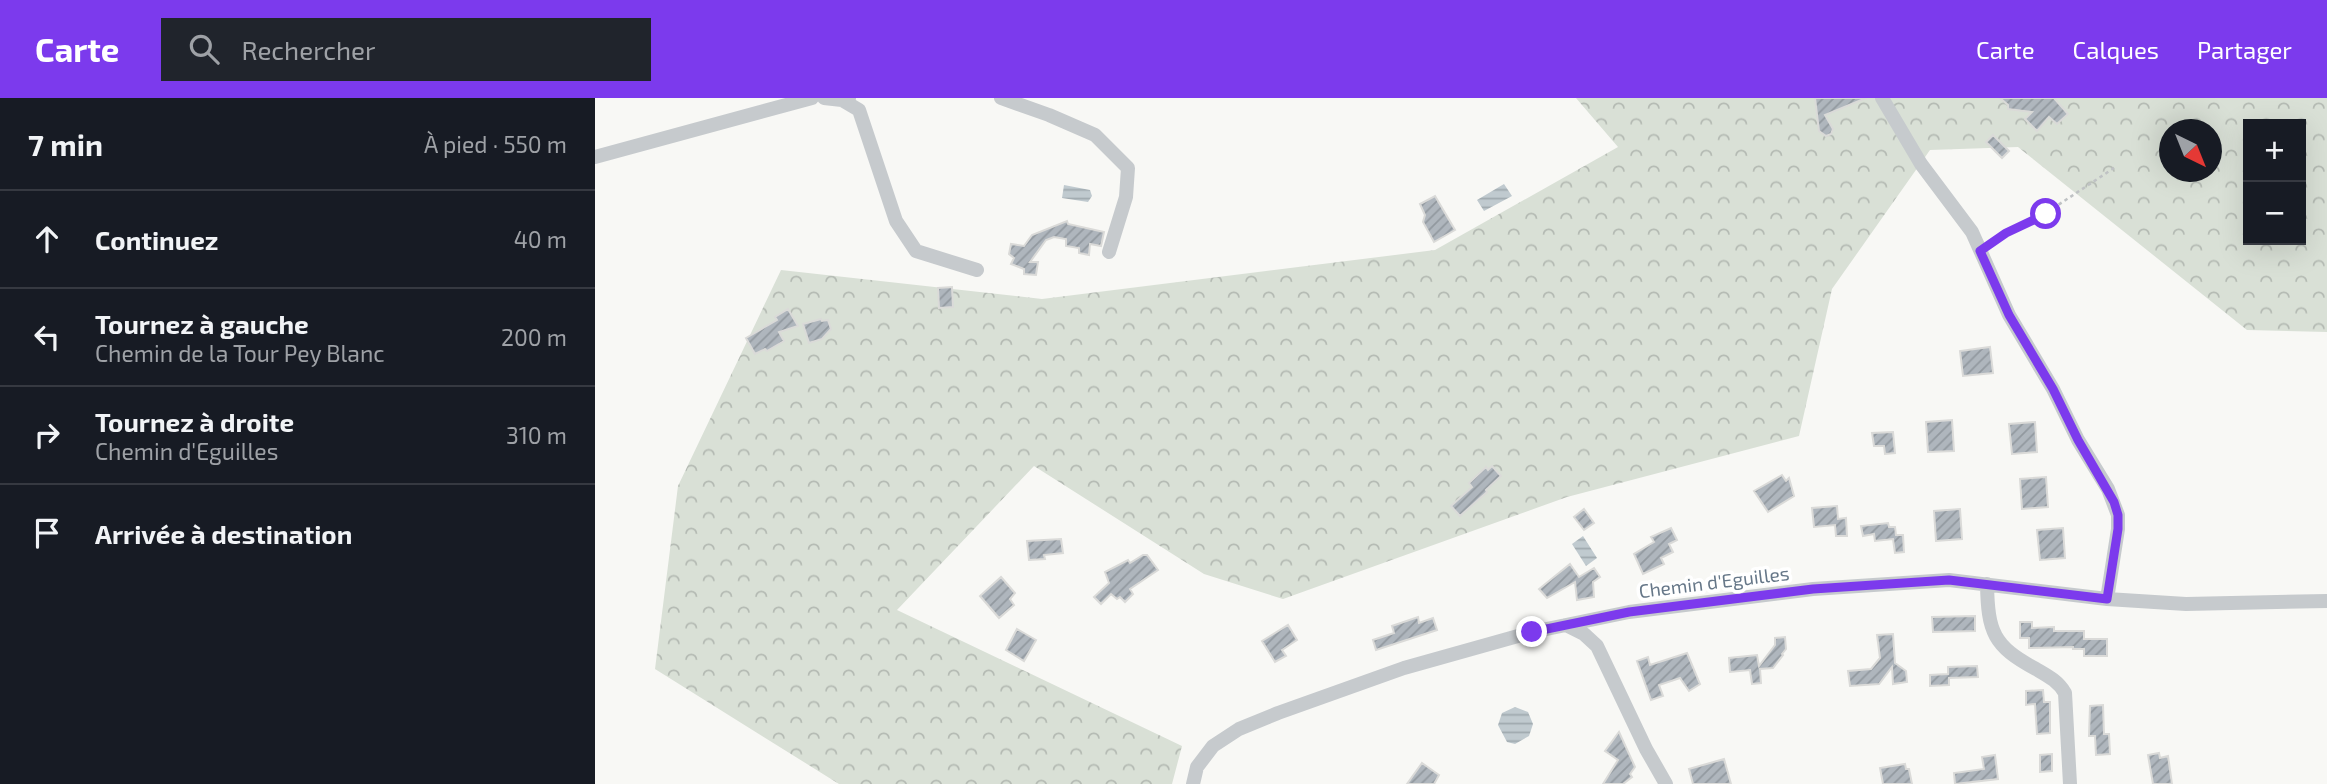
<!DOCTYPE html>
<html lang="fr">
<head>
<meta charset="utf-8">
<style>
  body { margin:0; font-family:"Exo 2",sans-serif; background:#20242c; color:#f1f3f6 }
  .controls { position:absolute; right:21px; top:21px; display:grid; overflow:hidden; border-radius:0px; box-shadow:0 7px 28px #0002 }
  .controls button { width:63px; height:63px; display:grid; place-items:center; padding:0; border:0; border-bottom:2px solid #363941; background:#171b24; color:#f1f3f6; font:35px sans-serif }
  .compass { position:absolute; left:1564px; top:21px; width:63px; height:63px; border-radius:50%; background:#171b24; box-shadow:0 7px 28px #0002; rotate:137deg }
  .stop { position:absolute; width:21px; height:21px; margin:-16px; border:5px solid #7c3aed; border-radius:50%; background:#fff }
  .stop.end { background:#7c3aed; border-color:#fff; box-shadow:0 2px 7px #0008 }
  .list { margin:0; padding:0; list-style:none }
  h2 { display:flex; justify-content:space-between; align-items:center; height:91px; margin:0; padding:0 28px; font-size:30px }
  h2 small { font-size:23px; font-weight:400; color:#9ea1a6 }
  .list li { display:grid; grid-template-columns:46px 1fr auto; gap:21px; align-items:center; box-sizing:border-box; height:98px; padding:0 28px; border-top:2px solid #363941 }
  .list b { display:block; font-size:26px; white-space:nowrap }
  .list p { margin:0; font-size:23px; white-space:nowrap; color:#9ea1a6 }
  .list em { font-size:23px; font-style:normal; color:#9ea1a6 }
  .icon { flex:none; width:38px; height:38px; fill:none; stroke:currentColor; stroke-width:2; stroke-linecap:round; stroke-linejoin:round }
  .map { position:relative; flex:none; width:1732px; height:686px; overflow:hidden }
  header { display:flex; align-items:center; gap:42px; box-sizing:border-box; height:98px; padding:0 35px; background:#7c3aed; color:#fff }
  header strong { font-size:33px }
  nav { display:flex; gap:38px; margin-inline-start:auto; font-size:24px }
  .search { width:490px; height:63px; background:#20242c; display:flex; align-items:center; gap:18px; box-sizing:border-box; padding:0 24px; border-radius:0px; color:#9ea1a6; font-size:26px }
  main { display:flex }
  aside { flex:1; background:#171b24 }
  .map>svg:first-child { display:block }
  .forest { fill:url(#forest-crowns); fill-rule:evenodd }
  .water { fill:url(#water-rules) }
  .building { fill:url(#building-hatch); stroke:#dadad8; stroke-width:2 }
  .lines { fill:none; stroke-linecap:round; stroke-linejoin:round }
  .path { stroke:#bfc2c4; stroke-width:2.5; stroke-dasharray:3.5 3.5; stroke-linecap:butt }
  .street { stroke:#c6cacd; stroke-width:14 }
  .route { stroke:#7c3aed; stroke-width:9 }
  .labels { text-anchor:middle; stroke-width:7; stroke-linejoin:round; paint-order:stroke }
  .street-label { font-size:19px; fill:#678; stroke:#fff }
</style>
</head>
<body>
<header>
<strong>Carte</strong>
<div class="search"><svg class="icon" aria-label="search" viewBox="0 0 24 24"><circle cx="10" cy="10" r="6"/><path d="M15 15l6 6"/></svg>Rechercher</div>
<nav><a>Carte</a><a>Calques</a><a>Partager</a></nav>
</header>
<main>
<aside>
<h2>7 min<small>À pied · 550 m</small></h2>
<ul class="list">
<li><svg class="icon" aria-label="ahead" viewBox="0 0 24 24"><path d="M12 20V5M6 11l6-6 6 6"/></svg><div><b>Continuez</b></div><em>40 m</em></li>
<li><svg class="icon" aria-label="left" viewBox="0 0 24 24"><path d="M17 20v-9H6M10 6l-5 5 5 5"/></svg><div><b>Tournez à gauche</b><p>Chemin de la Tour Pey Blanc</p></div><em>200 m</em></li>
<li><svg class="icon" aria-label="right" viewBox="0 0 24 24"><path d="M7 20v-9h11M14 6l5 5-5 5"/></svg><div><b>Tournez à droite</b><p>Chemin d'Eguilles</p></div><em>310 m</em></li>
<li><svg class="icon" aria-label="arrive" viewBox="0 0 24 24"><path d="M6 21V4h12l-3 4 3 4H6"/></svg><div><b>Arrivée à destination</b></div></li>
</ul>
</aside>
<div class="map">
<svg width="1732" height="686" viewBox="0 0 1732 686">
  <defs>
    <pattern id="forest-crowns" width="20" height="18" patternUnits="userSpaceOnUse" patternTransform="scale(1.75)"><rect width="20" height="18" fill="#d9e0d6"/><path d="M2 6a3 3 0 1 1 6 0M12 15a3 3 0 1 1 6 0" fill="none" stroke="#b4bab3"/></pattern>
    <pattern id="water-rules" width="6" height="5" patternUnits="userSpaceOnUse" patternTransform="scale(1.75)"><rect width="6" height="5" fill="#c0cacf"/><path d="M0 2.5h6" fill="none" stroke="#a0a9ae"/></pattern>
    <pattern id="building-hatch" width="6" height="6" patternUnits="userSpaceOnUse" patternTransform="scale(1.75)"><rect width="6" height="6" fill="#afb6bd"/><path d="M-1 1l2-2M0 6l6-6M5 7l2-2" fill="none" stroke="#92999f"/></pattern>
  </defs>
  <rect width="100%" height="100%" fill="#f8f8f5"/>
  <path class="forest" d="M 981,0 L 1732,0 L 1732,234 L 1652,232 L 1423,49 L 1335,52 L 1237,191 L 1204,338 L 972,399 L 688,501 L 609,476 L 439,368 L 302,512 L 587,648 L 577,686 L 244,686 L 60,571 L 83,388 L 186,172 L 447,201 L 840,152 L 1023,49 ZM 1653,26 L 1706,26 L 1706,142 L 1653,142 ZM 1574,32 L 1616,32 L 1616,74 L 1574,74 Z"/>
  <path class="water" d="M 909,86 L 917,98 L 889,113 L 882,102 Z
    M 469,87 L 495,92 L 497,98 L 493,104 L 467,100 Z
    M 988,438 L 1002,460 L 991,468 L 977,446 Z
    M 920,609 L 933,614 L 938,626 L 934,638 L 920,646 L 912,644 L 903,627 L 907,615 Z"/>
  <path class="building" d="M 1220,0 L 1271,0 L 1230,17 L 1238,31 L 1236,36 L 1231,38 L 1224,33 Z
    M 1405,0 L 1459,0 L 1473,16 L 1462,26 L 1454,19 L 1442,33 L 1430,21 L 1437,14 L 1413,11 L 1413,7 Z
    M 1398,37 L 1414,53 L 1407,60 L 1391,44 Z
    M 840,98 L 860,132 L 839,144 L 828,124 L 830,117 L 825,106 Z
    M 472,123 L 473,126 L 509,134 L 506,148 L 495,146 L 494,157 L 484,155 L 484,150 L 471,148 L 471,141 L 459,139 L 451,142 L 435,164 L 443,164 L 441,177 L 429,176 L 429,171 L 416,166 L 419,160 L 414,156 L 416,146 L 429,148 L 437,137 Z
    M 357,189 L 358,209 L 344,210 L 343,190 Z
    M 193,211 L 203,228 L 184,234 L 189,243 L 172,253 L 170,251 L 160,256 L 151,240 L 182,222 L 180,219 Z
    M 226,221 L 227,223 L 233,222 L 236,231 L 227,241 L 214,245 L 208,226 Z
    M 1395,249 L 1398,275 L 1368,278 L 1365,253 Z
    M 1357,322 L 1359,353 L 1333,354 L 1331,324 Z
    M 1440,324 L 1442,354 L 1417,356 L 1414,326 Z
    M 1298,334 L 1300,355 L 1290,356 L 1289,348 L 1279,348 L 1277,335 Z
    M 897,368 L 906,378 L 891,392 L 892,394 L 865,418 L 856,408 L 877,389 L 874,385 L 891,369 L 893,372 Z
    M 1187,377 L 1191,383 L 1194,380 L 1199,398 L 1173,414 L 1159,393 Z
    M 1451,379 L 1453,409 L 1427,411 L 1425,381 Z
    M 1242,408 L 1243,421 L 1251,420 L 1252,438 L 1241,438 L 1240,427 L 1219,429 L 1217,410 Z
    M 989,411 L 999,425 L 989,432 L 979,419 Z
    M 1365,411 L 1367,441 L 1341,443 L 1339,413 Z
    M 1293,425 L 1294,429 L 1300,429 L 1301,437 L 1308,437 L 1309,454 L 1300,455 L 1298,441 L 1280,443 L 1279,436 L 1268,438 L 1266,428 Z
    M 1076,430 L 1082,442 L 1074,446 L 1078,454 L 1066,460 L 1069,466 L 1048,476 L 1039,456 L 1059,444 L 1056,439 Z
    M 1468,430 L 1470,460 L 1445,462 L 1442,432 Z
    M 466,441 L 468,455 L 449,457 L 450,461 L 434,462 L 432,443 Z
    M 548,457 L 552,457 L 563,472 L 535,491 L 538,496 L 530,504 L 525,499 L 522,501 L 516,496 L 506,506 L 499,499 L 514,485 L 510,474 L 533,462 L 535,465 Z
    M 975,466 L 984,479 L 999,470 L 1005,479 L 998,484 L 999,499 L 982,502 L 980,484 L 952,500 L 944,491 Z
    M 406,479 L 420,495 L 415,501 L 419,507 L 404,520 L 385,498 Z
    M 1380,518 L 1380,533 L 1338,534 L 1337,519 Z
    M 823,519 L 824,525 L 838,520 L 842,532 L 781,552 L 778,542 L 799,535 L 797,528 Z
    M 1425,524 L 1437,524 L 1437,530 L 1459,529 L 1459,533 L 1489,533 L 1489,541 L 1512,541 L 1512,558 L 1489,558 L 1489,551 L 1478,551 L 1478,549 L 1434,550 L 1434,540 L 1425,540 Z
    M 693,527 L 702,542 L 687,552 L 691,558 L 680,564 L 667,543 Z
    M 422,531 L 441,542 L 429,563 L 411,552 Z
    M 1298,536 L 1300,565 L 1311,573 L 1312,584 L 1298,586 L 1297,569 L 1284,586 L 1255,588 L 1253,573 L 1276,571 L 1285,560 L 1282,537 Z
    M 1190,539 L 1191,551 L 1187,556 L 1188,557 L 1178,570 L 1165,571 L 1166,585 L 1157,586 L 1155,572 L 1135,574 L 1134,560 L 1162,557 L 1164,568 L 1180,547 L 1180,540 Z
    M 1092,555 L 1105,586 L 1094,593 L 1085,580 L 1064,587 L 1068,598 L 1056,602 L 1042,563 L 1053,559 L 1055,567 Z
    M 1382,568 L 1383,579 L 1354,580 L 1354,587 L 1335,588 L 1335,577 L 1353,576 L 1353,569 Z
    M 1448,592 L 1449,604 L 1455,604 L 1455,635 L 1442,636 L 1440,606 L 1431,607 L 1431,593 Z
    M 1508,607 L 1509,636 L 1514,636 L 1515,656 L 1501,657 L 1500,638 L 1494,638 L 1495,608 Z
    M 1024,634 L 1040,669 L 1035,676 L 1037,679 L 1028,686 L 1008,686 L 1023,662 L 1010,653 Z
    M 1564,655 L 1565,660 L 1573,658 L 1577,686 L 1558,686 L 1553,657 Z
    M 1457,656 L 1457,673 L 1445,674 L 1445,657 Z
    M 1400,657 L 1403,681 L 1360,686 L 1359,675 L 1389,671 L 1387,659 Z
    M 1129,661 L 1136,686 L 1098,686 L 1094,671 Z
    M 827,665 L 844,677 L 839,686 L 812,686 Z
    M 1310,666 L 1311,671 L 1314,671 L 1317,686 L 1288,686 L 1285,670 Z"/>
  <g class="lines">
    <path class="path" d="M 1397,145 L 1451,115 L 1522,68"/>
    <path class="street" d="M 229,0 L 247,2 L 254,0
      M 406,0 L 454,17 L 500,37 L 533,70 L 531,99 L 514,154
      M 1287,0 L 1326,66 L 1377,134 L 1414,217 L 1458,291 L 1483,342 L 1513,391 L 1523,417 L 1523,431 L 1512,501
      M 247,2 L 264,12 L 301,123 L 321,153 L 382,172
      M 0,59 L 217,0
      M 1392,486 C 1393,534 1398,548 1441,571 C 1453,578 1463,583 1470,595 L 1475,686
      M 971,527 L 989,536 L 1002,548 L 1051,651 L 1071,686
      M 598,686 L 602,669 L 618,648 L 644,631 L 683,615 L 809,570 L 937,534 L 1034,514 L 1218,491 L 1354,482 L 1512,501 L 1591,506 L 1732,503"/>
  </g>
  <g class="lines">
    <path class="route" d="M 937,534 L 1034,514 L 1218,491 L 1354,482 L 1512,501 L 1523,431 L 1523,417 L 1519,404 L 1483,342 L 1458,291 L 1414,217 L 1385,153 L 1411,135 L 1451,116"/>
  </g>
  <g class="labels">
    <g class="street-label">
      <text transform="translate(1119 484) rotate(-7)" y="7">Chemin d'Eguilles</text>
    </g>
  </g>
</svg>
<div class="controls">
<button>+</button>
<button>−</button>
</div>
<svg class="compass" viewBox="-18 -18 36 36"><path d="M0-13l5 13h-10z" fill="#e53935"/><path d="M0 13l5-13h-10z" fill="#9ea1a6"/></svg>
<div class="stop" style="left:1451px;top:116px"></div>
<div class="stop end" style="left:937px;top:534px"></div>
</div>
</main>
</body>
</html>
